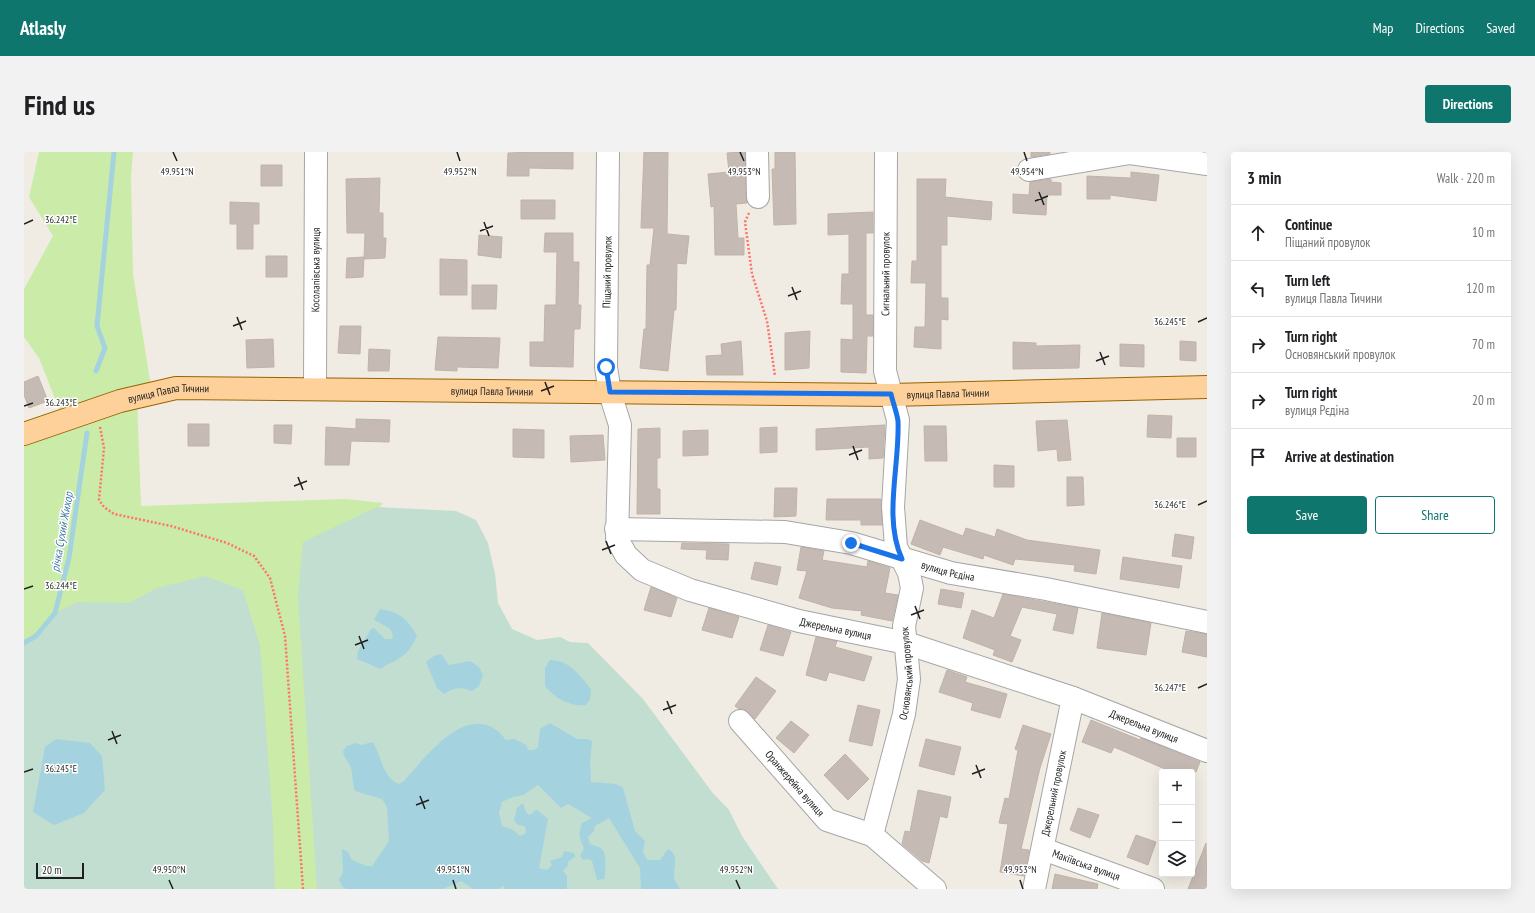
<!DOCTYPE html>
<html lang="en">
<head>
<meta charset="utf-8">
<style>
  body { margin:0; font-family:"PT Sans Narrow",sans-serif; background:#f2f2f2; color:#202124 }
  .controls { position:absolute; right:12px; bottom:12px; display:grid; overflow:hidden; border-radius:4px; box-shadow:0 4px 16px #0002 }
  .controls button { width:36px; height:36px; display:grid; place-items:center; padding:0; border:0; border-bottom:1px solid #e0e0e0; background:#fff; color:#202124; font:20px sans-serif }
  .scale { position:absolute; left:12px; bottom:10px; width:48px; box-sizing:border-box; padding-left:4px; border:2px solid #1f1f1f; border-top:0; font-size:11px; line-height:14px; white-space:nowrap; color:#1f1f1f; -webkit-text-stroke:3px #fff; paint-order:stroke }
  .stop { position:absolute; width:12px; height:12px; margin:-9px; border:3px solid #1a73e8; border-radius:50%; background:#fff }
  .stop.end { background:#1a73e8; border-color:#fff; box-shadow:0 1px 4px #0008 }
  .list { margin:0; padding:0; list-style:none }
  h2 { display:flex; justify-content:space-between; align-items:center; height:52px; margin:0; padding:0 16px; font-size:17px }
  h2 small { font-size:13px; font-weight:400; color:#757577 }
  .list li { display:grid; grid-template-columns:26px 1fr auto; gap:12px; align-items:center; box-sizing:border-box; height:56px; padding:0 16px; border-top:1px solid #e0e0e0 }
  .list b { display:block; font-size:15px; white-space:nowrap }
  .list p { margin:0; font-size:13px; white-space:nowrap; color:#757577 }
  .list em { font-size:13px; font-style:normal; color:#757577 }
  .actions { display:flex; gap:8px; padding:12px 16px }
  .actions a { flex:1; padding:9px 0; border:1px solid #0f766e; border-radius:4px; text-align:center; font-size:14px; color:#0f766e }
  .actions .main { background:#0f766e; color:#fff }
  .icon { flex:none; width:22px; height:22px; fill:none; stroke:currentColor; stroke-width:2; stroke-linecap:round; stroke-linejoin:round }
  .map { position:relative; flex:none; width:1183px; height:737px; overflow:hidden; border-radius:4px }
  header { display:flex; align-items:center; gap:24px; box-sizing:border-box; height:56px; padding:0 20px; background:#0f766e; color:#fff }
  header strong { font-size:19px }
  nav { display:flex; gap:22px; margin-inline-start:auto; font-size:14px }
  .intro { display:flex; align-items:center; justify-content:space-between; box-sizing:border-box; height:96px; padding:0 24px }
  h1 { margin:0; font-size:28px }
  .button { padding:10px 18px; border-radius:4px; background:#0f766e; color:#fff; font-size:14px; font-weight:700 }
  main { display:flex; gap:24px; padding:0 24px }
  aside { flex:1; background:#fff; border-radius:4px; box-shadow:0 4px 16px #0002 }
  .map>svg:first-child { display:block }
  .grass { fill:#cbeba9 }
  .wetland { fill:#c1ded0 }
  .water { fill:#a4d3df }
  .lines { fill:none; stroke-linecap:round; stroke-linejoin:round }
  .stream { stroke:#a4d3df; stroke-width:5 }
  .building { fill:#c5bbb4; stroke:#c2b2a6 }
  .minor-casing { stroke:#a6a6a6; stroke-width:24 }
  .major-casing { stroke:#996300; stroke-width:24 }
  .path { stroke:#fe7468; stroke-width:2.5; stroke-dasharray:2 2; stroke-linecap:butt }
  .minor { stroke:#fff; stroke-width:22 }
  .major { stroke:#fed19b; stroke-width:22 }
  .route { stroke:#1a73e8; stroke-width:5 }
  .ticks { fill:none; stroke:#1f1f1f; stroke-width:1.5 }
  .labels { text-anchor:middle; stroke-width:3; stroke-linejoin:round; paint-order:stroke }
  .street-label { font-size:11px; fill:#1f1f1f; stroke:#fff }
  .water-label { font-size:12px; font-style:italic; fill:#457aa9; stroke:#fff }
  .ticks-label { font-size:10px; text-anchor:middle; fill:#1f1f1f; stroke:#fff; stroke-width:3; stroke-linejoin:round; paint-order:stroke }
</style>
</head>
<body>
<header>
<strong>Atlasly</strong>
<nav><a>Map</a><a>Directions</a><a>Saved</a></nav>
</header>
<div class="intro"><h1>Find us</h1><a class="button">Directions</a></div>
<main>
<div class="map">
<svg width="1183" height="737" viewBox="0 0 1183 737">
  <rect width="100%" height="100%" fill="#f0ece4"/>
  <path class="grass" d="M 15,0 L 109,0 L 107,25 L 109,122 L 128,241 L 113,246 L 117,354 L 321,347 L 359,351 L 286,429 L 313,737 L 245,737 L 105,451 L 24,475 L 0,490 L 0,285 L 43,263 L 35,257 L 15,206 L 0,185 L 0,137 L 29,84 L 5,45 Z"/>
  <path class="wetland" d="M 353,355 L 432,359 L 452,368 L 464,391 L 471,422 L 474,451 L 488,477 L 513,488 L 536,485 L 546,490 L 564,491 L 619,547 L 688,640 L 705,658 L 718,684 L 754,737 L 293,737 L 274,444 L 279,390 Z
    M 181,424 L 219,438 L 236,494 L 249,672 L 251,737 L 0,737 L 0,490 L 21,477 L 31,461 L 53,450 L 105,451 L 133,436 Z"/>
  <path class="water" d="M 356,457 C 376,460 383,467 393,484 C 389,492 385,500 377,505 C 371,510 364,511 357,517 L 333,507 L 334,499 L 347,477 L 350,476 L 361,487 L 368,487 C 372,476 358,473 350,468 Z
    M 417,502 L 425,513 L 446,509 L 455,515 L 459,523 L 455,534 L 448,539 C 437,535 430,535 420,542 L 413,536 L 402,510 L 410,504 Z
    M 526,508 C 546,508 555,523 567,537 L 566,547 L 562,553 C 546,555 531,546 521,534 L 521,516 Z
    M 526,571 L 553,587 L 563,587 L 568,589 L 566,610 L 567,630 L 592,632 L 599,636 L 611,679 L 621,689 L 619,700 L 623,708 L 636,708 L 644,697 C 656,703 649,714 650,726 C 651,730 654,733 656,737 L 617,737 L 616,716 L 585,666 L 571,674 L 570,679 L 564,685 L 566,692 C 571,694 578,695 580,700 C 582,705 582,723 580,727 L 573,728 L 568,709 L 564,707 L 559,708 L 556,704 L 560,696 C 555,686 554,682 558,671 L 568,666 L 544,652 L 537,656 L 514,633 L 499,643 L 489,645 L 478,650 L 475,661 L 478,674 L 489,678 L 496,684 L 501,682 L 502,677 L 500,674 L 494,673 L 490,668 L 493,656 L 499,651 L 502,660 L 505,663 L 509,661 L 512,657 L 524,667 L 515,716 L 523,718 L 528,713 L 526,709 L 538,705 L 540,699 L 550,701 L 551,705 L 544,710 L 544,713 L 539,719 L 543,724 L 543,737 L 481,737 L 480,734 L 474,737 L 449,737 L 437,729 L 419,737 L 322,737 L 318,734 L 315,728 L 319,720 L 318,697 L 324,700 L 328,708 L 342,714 L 348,714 L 365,689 L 363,655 L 358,647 L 331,639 C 328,630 329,621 326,613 C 323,608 320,606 319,599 L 323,594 L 331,591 L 337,593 L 349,590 C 357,604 359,626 375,632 L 380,629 C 403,603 448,543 482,588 L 490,587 L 502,593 L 504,598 L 510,598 L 514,595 L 516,577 Z
    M 32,587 L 66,591 L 78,604 L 81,638 L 60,661 L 30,673 L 9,660 L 21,595 Z"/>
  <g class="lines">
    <path class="stream" d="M 72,219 L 81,196 L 73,174 L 90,0
      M 0,491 L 12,484 L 31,461 L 45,406 L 63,281"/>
  </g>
  <path class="building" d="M 512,0 L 549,0 L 549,17 L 505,16 L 505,24 L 483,24 L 484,1 Z
    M 620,0 L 644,0 L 643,82 L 665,84 L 662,112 L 653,111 L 652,158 L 650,158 L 644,219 L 616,216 L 620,177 L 622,177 L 623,113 L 626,113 L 630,76 L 617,76 Z
    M 721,0 L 723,51 L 712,52 L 714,86 L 720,86 L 720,103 L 691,103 L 690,54 L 687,55 L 684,22 L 705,20 L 703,1 Z
    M 751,0 L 771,0 L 772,72 L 750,73 L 748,17 L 751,17 Z
    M 1007,0 L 1026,0 L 1026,2 L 1007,5 Z
    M 237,13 L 258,13 L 258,34 L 237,34 Z
    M 1107,20 L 1135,23 L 1132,49 L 1086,43 L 1086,47 L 1063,47 L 1063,24 L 1107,26 Z
    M 356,26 L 355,61 L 359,61 L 359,86 L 362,86 L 361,106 L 340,107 L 341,81 L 323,81 L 322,27 Z
    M 893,27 L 922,27 L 921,45 L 968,50 L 967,68 L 923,64 L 923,93 L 917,93 L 917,146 L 924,146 L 924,168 L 917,167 L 917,197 L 890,195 L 891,175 L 901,175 L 902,131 L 887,131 L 888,109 L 893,109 Z
    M 1027,27 L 1027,30 L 1037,31 L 1037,43 L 1023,43 L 1022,63 L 989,61 L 989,42 L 1005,43 L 1006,30 Z
    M 497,48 L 531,48 L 531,67 L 497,67 Z
    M 206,50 L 235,51 L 235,72 L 229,72 L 229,97 L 213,97 L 213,72 L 206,72 Z
    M 849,60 L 849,81 L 842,81 L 842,163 L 849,163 L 849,184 L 843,184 L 842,221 L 817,220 L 817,187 L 829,188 L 829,152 L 817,152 L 818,122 L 825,122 L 825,82 L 804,83 L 804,62 Z
    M 521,81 L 549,81 L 549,110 L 555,110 L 554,153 L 557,153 L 556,177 L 550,177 L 549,215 L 506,214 L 506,190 L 520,190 L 521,153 L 532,153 L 533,100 L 520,100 Z
    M 455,83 L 478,85 L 477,106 L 454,103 Z
    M 242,104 L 263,104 L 263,125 L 242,125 Z
    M 340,105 L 339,125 L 322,126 L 323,106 Z
    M 416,107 L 443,108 L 443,143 L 416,143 Z
    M 448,133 L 473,133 L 472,157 L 448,157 Z
    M 316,174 L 337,174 L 336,202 L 314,201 Z
    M 786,179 L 785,216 L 761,218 L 761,181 Z
    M 414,185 L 476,186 L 474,216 L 433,215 L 433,219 L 411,218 Z
    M 249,187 L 250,215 L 223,216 L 222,188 Z
    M 717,189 L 719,223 L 683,223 L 682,204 L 698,203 L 697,192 Z
    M 1156,189 L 1172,190 L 1172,209 L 1156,208 Z
    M 989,190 L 1012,191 L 1012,194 L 1056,193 L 1055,216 L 989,217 Z
    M 1096,192 L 1120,193 L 1120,215 L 1096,214 Z
    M 345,197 L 366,198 L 365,219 L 344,219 Z
    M 14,224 L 24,249 L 5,256 L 0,243 L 0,230 Z
    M 1124,263 L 1148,264 L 1147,286 L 1123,285 Z
    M 332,267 L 366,268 L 365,290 L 327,289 L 325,313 L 301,313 L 302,275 L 332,277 Z
    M 1043,268 L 1047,308 L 1034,309 L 1033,297 L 1014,299 L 1012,269 Z
    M 164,272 L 185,272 L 185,294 L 164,294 Z
    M 250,273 L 268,273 L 267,292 L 250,291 Z
    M 861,273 L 859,306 L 845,307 L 845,295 L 792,298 L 792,277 Z
    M 900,274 L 922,274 L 923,309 L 901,309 Z
    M 753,275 L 753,300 L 736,301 L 736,276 Z
    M 636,276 L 636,306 L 633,306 L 633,337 L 636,337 L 636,362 L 613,362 L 614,277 Z
    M 489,277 L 520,278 L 520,306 L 489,305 Z
    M 684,278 L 684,303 L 659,304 L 659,279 Z
    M 579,283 L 581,308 L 547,310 L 546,284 Z
    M 1153,286 L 1172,286 L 1172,305 L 1153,305 Z
    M 970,313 L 990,314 L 990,335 L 970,335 Z
    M 1043,325 L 1059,325 L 1060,353 L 1043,354 Z
    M 751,336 L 773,336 L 772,364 L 750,365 Z
    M 803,347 L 857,347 L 858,373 L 837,373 L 837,368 L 802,368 Z
    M 896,368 L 939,384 L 942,376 L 971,385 L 973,377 L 1003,388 L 1076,398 L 1072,422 L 1050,419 L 1051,413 L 991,407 L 989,413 L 960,403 L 959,407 L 919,395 L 916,403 L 887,392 Z
    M 1151,382 L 1170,385 L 1167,407 L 1148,404 Z
    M 658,391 L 705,392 L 704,408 L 682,407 L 683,398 L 657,397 Z
    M 777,395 L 800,399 L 798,408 L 843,415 L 844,409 L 866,416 L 861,441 L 874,443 L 868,469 L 837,463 L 838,459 L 808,456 L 775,446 L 783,419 L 773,418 Z
    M 1099,405 L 1158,414 L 1155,436 L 1096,427 Z
    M 731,410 L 757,415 L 753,433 L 727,427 Z
    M 627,435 L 653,446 L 647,465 L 620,458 Z
    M 917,437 L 940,441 L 937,456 L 914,452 Z
    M 979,442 L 1054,456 L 1049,482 L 1029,478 L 1033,462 L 998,455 L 986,484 L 997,488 L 988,510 L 969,503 L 971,498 L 939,486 L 948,458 L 970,466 Z
    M 685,456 L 715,465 L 708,486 L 678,478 Z
    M 1078,461 L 1127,471 L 1122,503 L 1073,496 Z
    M 744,473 L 767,480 L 759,504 L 736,498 Z
    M 1162,479 L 1183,482 L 1183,505 L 1158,500 Z
    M 792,485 L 813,489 L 811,495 L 848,505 L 840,529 L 805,520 L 802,529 L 782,523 Z
    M 923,518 L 943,525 L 941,530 L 983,542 L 976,566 L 947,558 L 949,551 L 915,540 Z
    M 732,525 L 752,539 L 731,567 L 720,557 L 715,557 L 711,554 Z
    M 834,553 L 856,558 L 848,594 L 825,589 Z
    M 1067,568 L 1116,588 L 1117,586 L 1176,610 L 1172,620 L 1148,620 L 1090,595 L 1087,601 L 1058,590 Z
    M 767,569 L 785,583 L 770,601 L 752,586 Z
    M 999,573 L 1027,582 L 1016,616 L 997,697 L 1005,698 L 1000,724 L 976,720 L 984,672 L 975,671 L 981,646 L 985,647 L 994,598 L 991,597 Z
    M 902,587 L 937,595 L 930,623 L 895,614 Z
    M 821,602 L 845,627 L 824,648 L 800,623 Z
    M 894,638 L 927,645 L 923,666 L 916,664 L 905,711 L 898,709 L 878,692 L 881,679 L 886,680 Z
    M 1054,656 L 1075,663 L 1066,686 L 1046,678 Z
    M 1112,683 L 1132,690 L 1124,713 L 1103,705 Z
    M 1182,691 L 1183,737 L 1164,737 Z
    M 1031,722 L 1074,732 L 1073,737 L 1028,737 Z"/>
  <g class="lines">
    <defs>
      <g id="minor">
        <path id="s1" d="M 584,0 L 582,215 L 586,241 L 596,273 L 593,387 L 602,403 L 618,418 L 666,438 L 775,469 L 882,491 L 1049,546 L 1183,599"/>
        <path d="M 733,0 L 734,45"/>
        <path d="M 1005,18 L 1106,1 L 1183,12"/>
        <path id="s2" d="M 291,236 L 292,0"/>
        <path id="s3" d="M 592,377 L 761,380 L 827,391 L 927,421 L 1022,437 L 1183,470"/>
        <path id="s4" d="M 716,569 L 803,668 L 848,683 L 911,737"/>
        <path id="s5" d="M 848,683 L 880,562 L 885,527 L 880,474 L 888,436 L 885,421 L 872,395 L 869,355 L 874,268 L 861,219 L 862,0"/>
        <path id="s6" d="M 1019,697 L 1129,737"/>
        <path id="s7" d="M 1010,737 L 1049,546"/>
      </g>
      <g id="major">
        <path id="s8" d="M 0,282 L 96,249 L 152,236 L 867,243 L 1183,235"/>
      </g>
    </defs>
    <use href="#minor" class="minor-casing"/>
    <use href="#major" class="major-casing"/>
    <path class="path" d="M 725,61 L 721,70 L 728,122 L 743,169 L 751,224
      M 76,275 L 80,296 L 75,348 L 80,355 L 90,362 L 147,374 L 203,391 L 230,404 L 246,426 L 261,484 L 279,737"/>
    <use href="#minor" class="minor"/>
    <use href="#major" class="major"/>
  </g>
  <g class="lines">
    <path class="route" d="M 582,215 L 586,240 L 867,242 C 869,251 873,261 874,269 C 876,313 859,366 878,407 L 827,391"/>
  </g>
  <path class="ticks" d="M 149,0 L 153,9M 433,0 L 436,9M 716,0 L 720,9M 1000,0 L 1003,9M 1015,40 L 1020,53M 1011,49 L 1024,44M 460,70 L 465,84M 0,72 L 9,68M 456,79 L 469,74M 768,135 L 773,148M 764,144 L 777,139M 213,165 L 218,178M 1174,170 L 1183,166M 209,174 L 222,169M 1076,200 L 1081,213M 1072,209 L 1085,204M 521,230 L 526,243M 517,239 L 530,234M 0,254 L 9,251M 829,294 L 834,308M 825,303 L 838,298M 274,325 L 279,338M 270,334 L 283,329M 1174,353 L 1183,349M 582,389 L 587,402M 578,398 L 591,393M 0,437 L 9,434M 891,454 L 896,467M 887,463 L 900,458M 335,484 L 340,497M 331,493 L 344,488M 1174,536 L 1183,532M 643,549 L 648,562M 639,558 L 652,553M 88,579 L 93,592M 84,588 L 97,583M 952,613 L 957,626M 0,620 L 9,617M 948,622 L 961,617M 396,644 L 401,657M 392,653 L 405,648M 145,728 L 149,737M 429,728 L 432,737M 712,728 L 716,737M 996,728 L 999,737"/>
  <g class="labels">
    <g class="street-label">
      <text dy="4" stroke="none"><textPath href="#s2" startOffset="118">Косолапівська вулиця</textPath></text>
      <text transform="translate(583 120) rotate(-89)" y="4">Піщаний провулок</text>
      <text dy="4" stroke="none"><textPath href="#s5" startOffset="572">Сигнальний провулок</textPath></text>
      <text dy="4" stroke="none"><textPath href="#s8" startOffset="475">вулиця Павла Тичини</textPath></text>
      <text dy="4" stroke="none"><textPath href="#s8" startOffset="931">вулиця Павла Тичини</textPath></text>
      <text dy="4" stroke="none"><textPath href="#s8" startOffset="151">вулиця Павла Тичини</textPath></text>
      <text dy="4" stroke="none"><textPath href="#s3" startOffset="337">вулиця Рєдіна</textPath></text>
      <text dy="4" stroke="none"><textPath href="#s1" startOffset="632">Джерельна вулиця</textPath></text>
      <text dy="4" stroke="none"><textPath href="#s5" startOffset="166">Основянський провулок</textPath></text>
      <text dy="4" stroke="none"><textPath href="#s1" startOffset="956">Джерельна вулиця</textPath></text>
      <text dy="4" stroke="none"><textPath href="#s4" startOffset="83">Оранжерейна вулиця</textPath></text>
      <text dy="4" stroke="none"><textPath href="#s7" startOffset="98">Джерельний провулок</textPath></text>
      <text dy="4" stroke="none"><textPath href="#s6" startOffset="46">Макіївська вулиця</textPath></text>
    </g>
    <g class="water-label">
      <text transform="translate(38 380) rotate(-80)" y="4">річка Сухий Жихор</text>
    </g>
  </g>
  <g class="ticks-label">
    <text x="153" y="23">49.951°N</text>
    <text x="436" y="23">49.952°N</text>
    <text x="720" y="23">49.953°N</text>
    <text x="1003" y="23">49.954°N</text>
    <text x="37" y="71">36.242°E</text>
    <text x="1146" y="173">36.245°E</text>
    <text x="37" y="254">36.243°E</text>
    <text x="1146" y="356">36.246°E</text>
    <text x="37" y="437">36.244°E</text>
    <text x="1146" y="539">36.247°E</text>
    <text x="37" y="620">36.245°E</text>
    <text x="145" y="721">49.950°N</text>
    <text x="429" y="721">49.951°N</text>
    <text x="712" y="721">49.952°N</text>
    <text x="996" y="721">49.953°N</text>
  </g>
</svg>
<div class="controls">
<button>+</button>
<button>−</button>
<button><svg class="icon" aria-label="layers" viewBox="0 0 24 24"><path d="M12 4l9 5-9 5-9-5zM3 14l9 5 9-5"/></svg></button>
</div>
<div class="scale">20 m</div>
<div class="stop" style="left:582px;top:215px"></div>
<div class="stop end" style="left:827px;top:391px"></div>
</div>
<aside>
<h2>3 min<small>Walk · 220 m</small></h2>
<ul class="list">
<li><svg class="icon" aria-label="ahead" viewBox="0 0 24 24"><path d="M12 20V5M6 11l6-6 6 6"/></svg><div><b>Continue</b><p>Піщаний провулок</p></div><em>10 m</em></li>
<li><svg class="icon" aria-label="left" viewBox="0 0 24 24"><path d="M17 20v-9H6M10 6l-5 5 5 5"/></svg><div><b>Turn left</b><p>вулиця Павла Тичини</p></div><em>120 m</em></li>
<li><svg class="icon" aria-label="right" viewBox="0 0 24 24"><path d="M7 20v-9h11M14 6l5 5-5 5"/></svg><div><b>Turn right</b><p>Основянський провулок</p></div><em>70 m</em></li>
<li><svg class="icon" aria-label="right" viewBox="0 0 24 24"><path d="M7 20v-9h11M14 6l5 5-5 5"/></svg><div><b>Turn right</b><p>вулиця Рєдіна</p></div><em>20 m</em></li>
<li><svg class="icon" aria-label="arrive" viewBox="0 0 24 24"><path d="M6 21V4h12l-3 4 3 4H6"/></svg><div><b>Arrive at destination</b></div></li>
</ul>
<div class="actions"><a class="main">Save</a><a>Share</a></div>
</aside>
</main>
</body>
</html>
